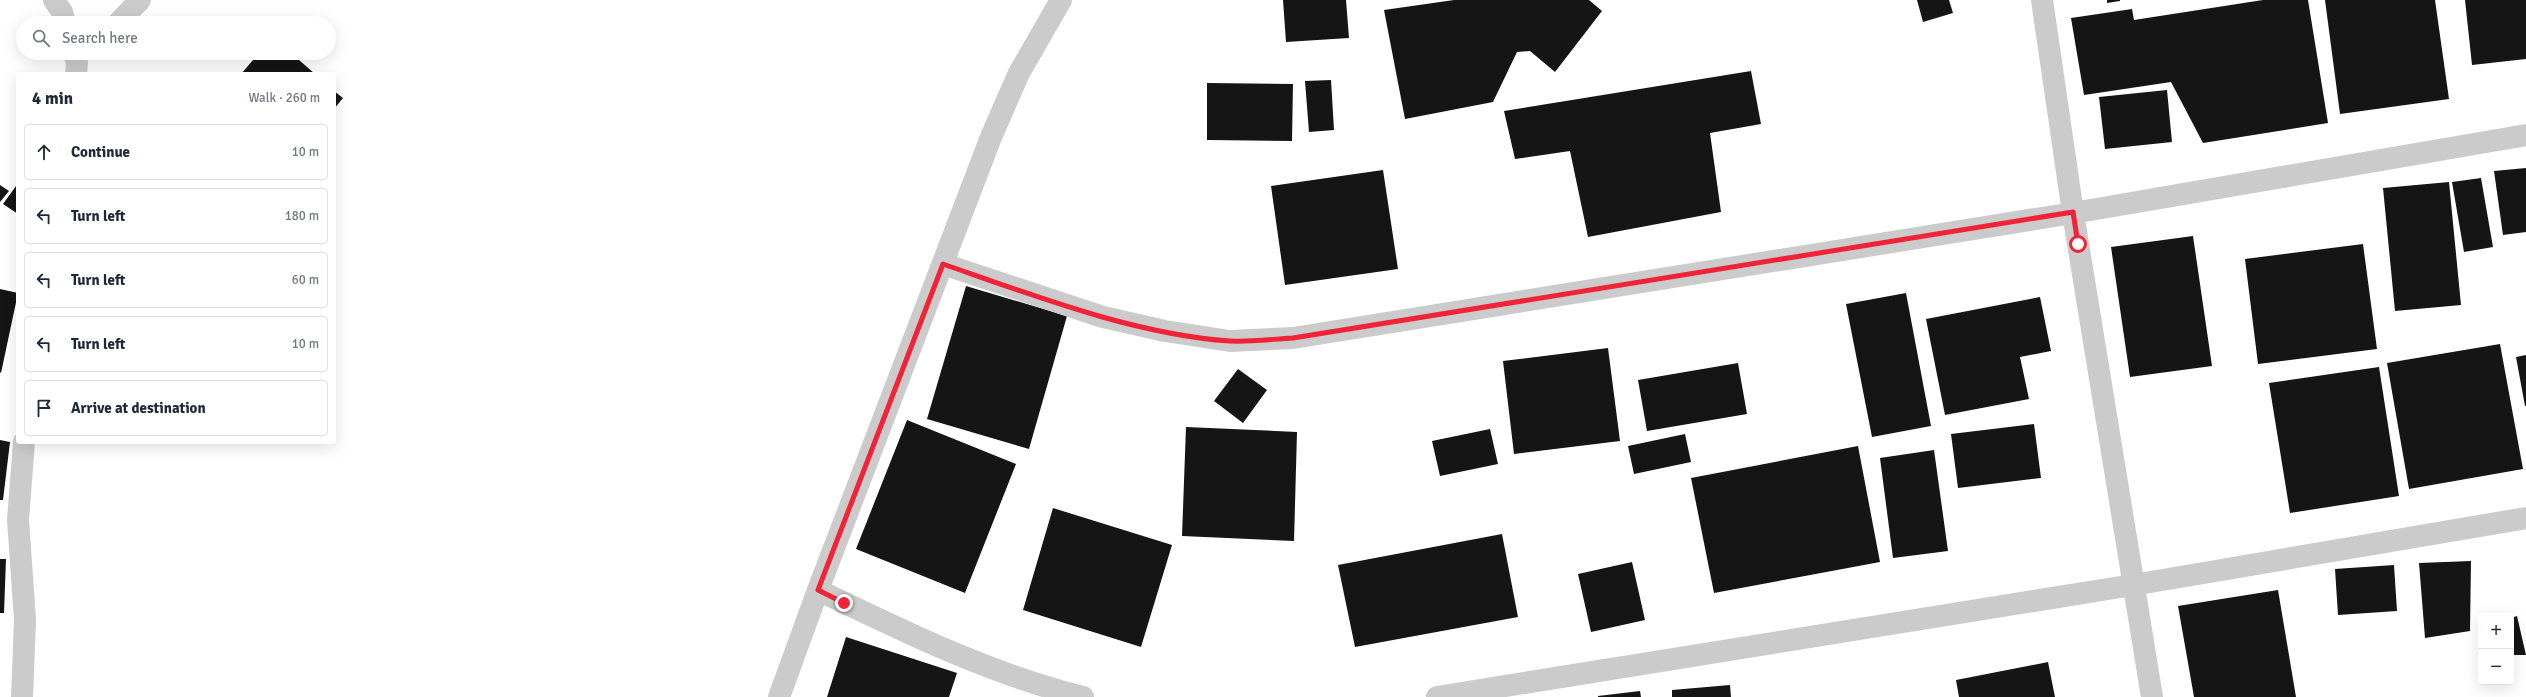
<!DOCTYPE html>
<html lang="en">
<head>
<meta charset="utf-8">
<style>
  body { margin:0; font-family:Signika,sans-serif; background:#f2f2f3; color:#1f2937 }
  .controls { position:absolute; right:12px; bottom:12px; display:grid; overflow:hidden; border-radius:4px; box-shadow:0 4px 16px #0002 }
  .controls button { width:36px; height:36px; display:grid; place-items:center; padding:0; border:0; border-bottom:1px solid #e0e1e3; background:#fff; color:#1f2937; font:20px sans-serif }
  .stop { position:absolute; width:12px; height:12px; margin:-9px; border:3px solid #f12337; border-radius:50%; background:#fff }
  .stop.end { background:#f12337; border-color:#fff; box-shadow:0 1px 4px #0008 }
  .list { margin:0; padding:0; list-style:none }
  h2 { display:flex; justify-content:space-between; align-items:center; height:52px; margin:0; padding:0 16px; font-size:17px }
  h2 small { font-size:13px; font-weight:400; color:#747a83 }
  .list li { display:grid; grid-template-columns:26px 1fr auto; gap:12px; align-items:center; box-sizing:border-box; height:56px; margin:0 8px 8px; padding:0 8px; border:1px solid #e0e1e3; border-radius:4px }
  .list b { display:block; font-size:15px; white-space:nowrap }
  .list em { font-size:13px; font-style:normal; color:#747a83 }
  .icon { flex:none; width:22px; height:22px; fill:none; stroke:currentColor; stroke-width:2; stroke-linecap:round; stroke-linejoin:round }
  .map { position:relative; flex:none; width:2526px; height:697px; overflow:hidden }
  .search { position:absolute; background:#fff; box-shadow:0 4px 16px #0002; left:16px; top:16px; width:320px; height:44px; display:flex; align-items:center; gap:10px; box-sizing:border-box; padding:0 14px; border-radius:22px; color:#747a83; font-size:15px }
  .panel { position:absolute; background:#fff; box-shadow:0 4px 16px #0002; left:16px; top:72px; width:320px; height:372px; border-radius:4px }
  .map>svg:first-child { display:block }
  .building { fill:#151515 }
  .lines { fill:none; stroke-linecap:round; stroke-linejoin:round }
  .minor { stroke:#cbcbcb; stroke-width:22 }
  .route { stroke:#f12337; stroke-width:5 }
</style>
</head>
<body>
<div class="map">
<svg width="2526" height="697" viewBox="0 0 2526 697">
  <rect width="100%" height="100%" fill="#fff"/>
  <path class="building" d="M 1283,0 L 1346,0 L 1349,38 L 1286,42 Z
    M 1454,0 L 1589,0 L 1602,11 L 1555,72 L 1530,51 L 1517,52 L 1493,102 L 1405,119 L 1384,10 Z
    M 1917,0 L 1949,0 L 1953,13 L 1923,22 Z
    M 2107,0 L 2120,0 L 2120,1 L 2107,3 Z
    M 2263,0 L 2308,0 L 2328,123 L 2203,143 L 2171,82 L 2084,95 L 2071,18 L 2132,9 L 2134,20 Z
    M 2325,0 L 2435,0 L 2449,99 L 2340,114 Z
    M 2465,0 L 2526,0 L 2526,59 L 2472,65 Z
    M 259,53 L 291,53 L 315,74 L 241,74 Z
    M 1751,71 L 1761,124 L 1710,133 L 1721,212 L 1588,237 L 1570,151 L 1515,159 L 1504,111 Z
    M 1331,80 L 1334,130 L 1309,132 L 1305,81 Z
    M 1207,83 L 1293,84 L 1292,141 L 1207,140 Z
    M 2167,90 L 2172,142 L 2105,149 L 2099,97 Z
    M 334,91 L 343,98 L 334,109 Z
    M 2526,168 L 2526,232 L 2503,235 L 2494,171 Z
    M 1383,170 L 1398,269 L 1285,285 L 1271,186 Z
    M 2481,178 L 2493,247 L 2464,252 L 2452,182 Z
    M 2449,182 L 2461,305 L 2395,311 L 2383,188 Z
    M 0,185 L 9,191 L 0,202 Z
    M 16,186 L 18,187 L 18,214 L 3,204 Z
    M 2193,236 L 2212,366 L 2130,377 L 2111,247 Z
    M 2363,244 L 2377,349 L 2258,364 L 2245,259 Z
    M 966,286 L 1067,316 L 1029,449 L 927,419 Z
    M 0,289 L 18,293 L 1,373 L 0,372 Z
    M 1906,293 L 1931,426 L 1872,437 L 1846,304 Z
    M 2040,297 L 2051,351 L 2020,357 L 2029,399 L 1945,415 L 1926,319 Z
    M 2500,344 L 2523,469 L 2409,489 L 2387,363 Z
    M 1608,348 L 1620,441 L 1514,454 L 1503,361 Z
    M 2526,355 L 2526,406 L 2525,406 L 2516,357 Z
    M 1738,363 L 1747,414 L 1647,431 L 1638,380 Z
    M 2379,367 L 2399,496 L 2290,513 L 2269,383 Z
    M 1238,369 L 1267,390 L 1243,423 L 1214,401 Z
    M 907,420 L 1016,464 L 965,593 L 856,549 Z
    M 2034,424 L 2041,478 L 1958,488 L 1951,434 Z
    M 1186,427 L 1297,432 L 1294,541 L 1182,536 Z
    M 1490,429 L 1498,464 L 1440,476 L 1432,441 Z
    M 1685,434 L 1691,462 L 1634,474 L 1628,446 Z
    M 0,440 L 10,442 L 3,500 L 0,500 Z
    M 1858,446 L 1880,562 L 1714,593 L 1691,478 Z
    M 1934,450 L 1948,551 L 1893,558 L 1880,458 Z
    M 1053,508 L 1172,545 L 1141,647 L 1023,610 Z
    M 1502,534 L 1518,617 L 1355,647 L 1338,565 Z
    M 0,559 L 6,559 L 4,613 L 0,613 Z
    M 2471,561 L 2470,631 L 2425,638 L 2419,563 Z
    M 1632,562 L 1645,620 L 1591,632 L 1578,574 Z
    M 2394,565 L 2397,611 L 2338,615 L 2335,569 Z
    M 2278,590 L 2296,697 L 2194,697 L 2178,606 Z
    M 2517,616 L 2526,655 L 2511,655 L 2511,618 Z
    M 846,637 L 957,673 L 949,697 L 827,697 Z
    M 2048,662 L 2055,697 L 1959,697 L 1956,680 Z
    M 1730,685 L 1731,697 L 1672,697 L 1672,690 Z
    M 1640,691 L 1641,697 L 1598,697 L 1598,696 Z"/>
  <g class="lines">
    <path class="minor" d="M 54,0 L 62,12 L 65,23
      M 2042,0 L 2073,213 L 2152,697
      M 118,23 L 140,0
      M 74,53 L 77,63 L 76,74
      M 943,264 L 1103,317 L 1165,331 L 1230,341 L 1293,338 L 2073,213 L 2526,135
      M 818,590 C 903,631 990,674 1083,697
      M 22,697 L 25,620 L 18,520 L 24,442
      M 779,697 L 818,590 L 991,137 L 1019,73 L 1061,0
      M 1437,697 L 2133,585 L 2526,518"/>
  </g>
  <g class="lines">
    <path class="route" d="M 844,603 L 818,590 L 943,264 C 1032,295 1136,335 1230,341 C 1251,342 1273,339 1293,338 L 2073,212 L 2078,244"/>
  </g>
</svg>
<div class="controls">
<button>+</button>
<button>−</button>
</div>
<div class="stop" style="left:2078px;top:244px"></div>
<div class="stop end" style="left:844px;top:603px"></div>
<div class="search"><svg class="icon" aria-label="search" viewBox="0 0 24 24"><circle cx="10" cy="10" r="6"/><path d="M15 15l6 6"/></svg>Search here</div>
<section class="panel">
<h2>4 min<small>Walk · 260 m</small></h2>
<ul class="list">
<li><svg class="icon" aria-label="ahead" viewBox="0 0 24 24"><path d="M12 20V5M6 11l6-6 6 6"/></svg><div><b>Continue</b></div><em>10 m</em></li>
<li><svg class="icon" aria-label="left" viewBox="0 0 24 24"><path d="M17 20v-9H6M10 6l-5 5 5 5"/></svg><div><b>Turn left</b></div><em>180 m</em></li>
<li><svg class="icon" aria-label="left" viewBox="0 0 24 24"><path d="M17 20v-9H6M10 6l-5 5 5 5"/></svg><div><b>Turn left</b></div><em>60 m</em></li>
<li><svg class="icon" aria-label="left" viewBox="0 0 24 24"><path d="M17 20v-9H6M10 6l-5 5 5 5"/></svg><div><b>Turn left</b></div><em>10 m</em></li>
<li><svg class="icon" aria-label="arrive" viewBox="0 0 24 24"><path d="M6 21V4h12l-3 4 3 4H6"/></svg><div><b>Arrive at destination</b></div></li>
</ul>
</section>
</div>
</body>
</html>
